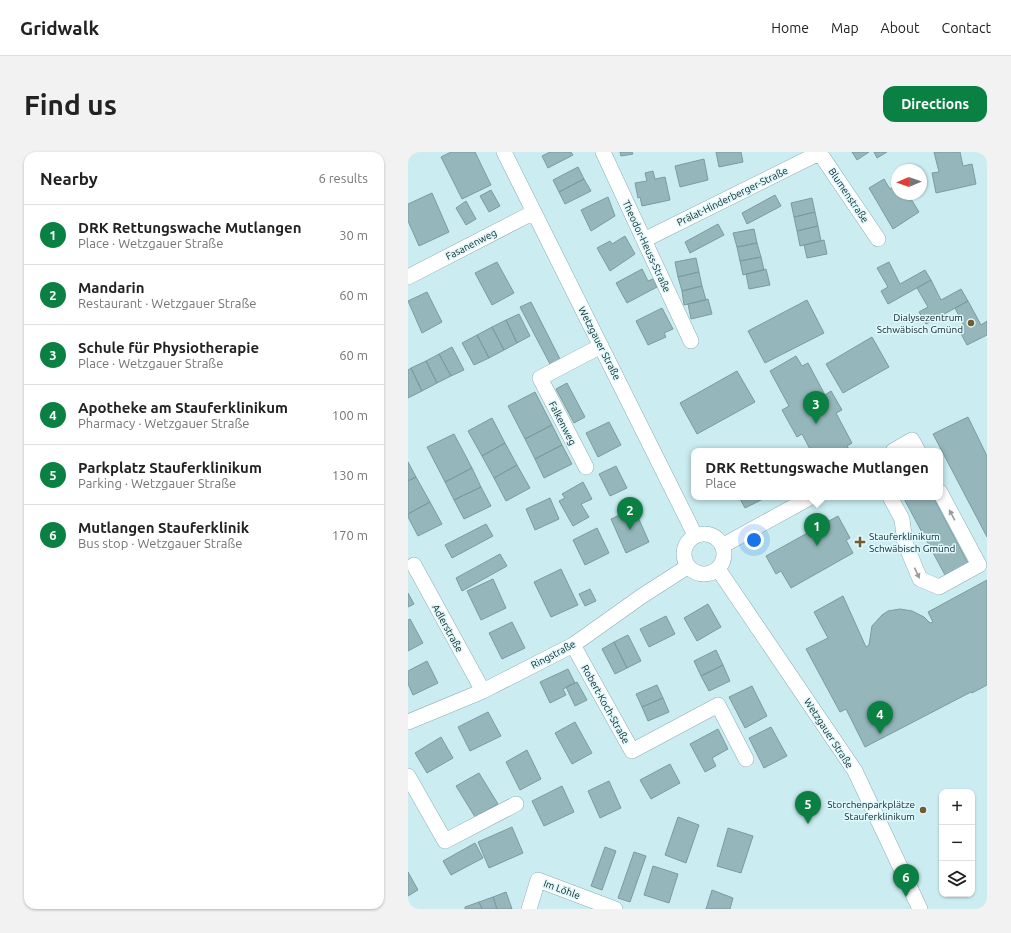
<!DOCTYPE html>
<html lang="en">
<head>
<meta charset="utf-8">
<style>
  body { margin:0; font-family:Ubuntu,sans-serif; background:#f2f2f2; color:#222 }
  .controls { position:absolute; right:12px; bottom:12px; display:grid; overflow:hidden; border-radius:8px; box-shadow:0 1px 3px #0004 }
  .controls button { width:36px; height:36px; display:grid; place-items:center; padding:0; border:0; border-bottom:1px solid #e0e0e0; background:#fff; color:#222; font:20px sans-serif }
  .compass { position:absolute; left:483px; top:12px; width:36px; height:36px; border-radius:50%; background:#fff; box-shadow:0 1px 3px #0004; rotate:268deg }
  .you { position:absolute; left:346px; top:388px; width:14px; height:14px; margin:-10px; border:3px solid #fff; border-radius:50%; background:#1a73e8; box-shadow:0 0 0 6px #1a73e833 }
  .badge { display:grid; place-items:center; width:26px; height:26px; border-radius:50%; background:#0b8043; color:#fff; font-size:13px; font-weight:700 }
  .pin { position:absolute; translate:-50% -33px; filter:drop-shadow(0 1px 2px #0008) }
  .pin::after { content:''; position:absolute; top:21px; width:14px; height:12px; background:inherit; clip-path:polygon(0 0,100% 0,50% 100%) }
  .popup { position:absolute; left:283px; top:296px; width:252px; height:52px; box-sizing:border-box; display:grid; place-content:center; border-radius:8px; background:#fff; filter:drop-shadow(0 1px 3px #0005); font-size:13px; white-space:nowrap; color:#767676 }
  .popup b { font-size:15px; color:#222 }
  .popup::after { content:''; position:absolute; left:50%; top:100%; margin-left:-8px; border:8px solid transparent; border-top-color:#fff }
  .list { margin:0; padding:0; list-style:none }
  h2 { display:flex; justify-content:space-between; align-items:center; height:52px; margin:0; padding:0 16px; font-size:17px }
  h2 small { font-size:13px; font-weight:400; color:#767676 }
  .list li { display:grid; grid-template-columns:26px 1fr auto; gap:12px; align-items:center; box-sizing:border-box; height:60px; padding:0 16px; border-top:1px solid #e0e0e0 }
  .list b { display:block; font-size:15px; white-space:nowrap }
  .list p { margin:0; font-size:13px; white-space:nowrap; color:#767676 }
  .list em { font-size:13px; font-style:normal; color:#767676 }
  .icon { flex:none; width:22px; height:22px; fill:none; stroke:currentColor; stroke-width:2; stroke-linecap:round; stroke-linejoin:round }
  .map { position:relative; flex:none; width:579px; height:757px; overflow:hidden; border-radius:12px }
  header { display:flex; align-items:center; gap:24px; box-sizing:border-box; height:56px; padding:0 20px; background:#fff; border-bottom:1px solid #e0e0e0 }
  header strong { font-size:19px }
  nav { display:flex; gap:22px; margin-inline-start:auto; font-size:14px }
  .intro { display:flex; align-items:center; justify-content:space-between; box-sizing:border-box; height:96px; padding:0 24px }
  h1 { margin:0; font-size:28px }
  .button { padding:10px 18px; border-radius:12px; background:#0b8043; color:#fff; font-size:14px; font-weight:700 }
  main { display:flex; gap:24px; padding:0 24px }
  aside { flex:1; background:#fff; border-radius:12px; box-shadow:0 1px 3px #0004 }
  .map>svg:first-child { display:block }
  .building { fill:#95b6bb; stroke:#7b9ba0 }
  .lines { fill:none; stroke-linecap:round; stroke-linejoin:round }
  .minor-casing { stroke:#8dadb2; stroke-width:16 }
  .minor { stroke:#fff; stroke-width:15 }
  .oneway { fill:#979d9e }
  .poi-dot { fill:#745c2c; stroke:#ddf9fd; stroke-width:1.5 }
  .labels { text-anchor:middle; stroke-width:3; stroke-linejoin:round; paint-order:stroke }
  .street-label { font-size:10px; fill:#182527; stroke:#ddf9fd }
  .poi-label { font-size:10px; fill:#182527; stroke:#ddf9fd; text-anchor:end }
</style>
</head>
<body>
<header>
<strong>Gridwalk</strong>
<nav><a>Home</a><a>Map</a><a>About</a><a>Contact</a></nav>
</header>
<div class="intro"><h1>Find us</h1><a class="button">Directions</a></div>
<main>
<aside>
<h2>Nearby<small>6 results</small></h2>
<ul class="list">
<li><span class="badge">1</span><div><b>DRK Rettungswache Mutlangen</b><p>Place · Wetzgauer Straße</p></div><em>30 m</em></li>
<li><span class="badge">2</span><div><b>Mandarin</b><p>Restaurant · Wetzgauer Straße</p></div><em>60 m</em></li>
<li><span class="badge">3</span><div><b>Schule für Physiotherapie</b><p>Place · Wetzgauer Straße</p></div><em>60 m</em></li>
<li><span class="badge">4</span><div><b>Apotheke am Stauferklinikum</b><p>Pharmacy · Wetzgauer Straße</p></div><em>100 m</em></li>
<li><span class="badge">5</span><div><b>Parkplatz Stauferklinikum</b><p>Parking · Wetzgauer Straße</p></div><em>130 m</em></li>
<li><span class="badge">6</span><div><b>Mutlangen Stauferklinik</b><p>Bus stop · Wetzgauer Straße</p></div><em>170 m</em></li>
</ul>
</aside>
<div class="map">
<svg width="579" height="757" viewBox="0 0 579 757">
  <rect width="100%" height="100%" fill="#cbedf2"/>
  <path class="building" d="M 43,0 L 67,0 L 83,33 L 54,47 L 33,5 Z
    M 142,0 L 163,0 L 165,3 L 140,16 L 134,4 Z
    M 212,0 L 224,0 L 225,2 L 213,4 Z
    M 308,0 L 333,0 L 335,10 L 311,15 Z
    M 444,0 L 461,0 L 449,8 Z
    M 466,0 L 479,0 L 469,6 Z
    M 526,0 L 552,0 L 555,14 L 564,12 L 568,32 L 528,41 L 524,21 L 531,20 Z
    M 296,7 L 300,28 L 272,35 L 267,14 Z
    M 170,15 L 176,27 L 151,40 L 145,28 Z
    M 245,19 L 247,27 L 257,25 L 262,48 L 234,54 L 232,45 L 230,46 L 227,31 L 239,29 L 237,21 Z
    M 176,27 L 183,39 L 157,52 L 151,40 Z
    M 476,27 L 482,37 L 489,33 L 489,42 L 500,42 L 511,60 L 485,77 L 461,36 Z
    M 83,38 L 92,54 L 81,60 L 72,44 Z
    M 24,41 L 41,80 L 11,94 L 0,69 L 0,52 Z
    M 367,43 L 373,54 L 339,72 L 334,61 Z
    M 200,45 L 207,64 L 183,79 L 173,58 Z
    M 404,46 L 407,60 L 386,65 L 383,51 Z
    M 58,49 L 68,67 L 58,73 L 48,56 Z
    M 407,60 L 410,74 L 389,79 L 386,65 Z
    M 310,72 L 316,83 L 282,101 L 277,90 Z
    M 410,74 L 413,89 L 392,94 L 389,79 Z
    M 346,77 L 349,91 L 329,95 L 325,81 Z
    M 217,84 L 227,102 L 202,119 L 189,96 L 202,89 L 204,92 Z
    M 416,88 L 419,102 L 399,106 L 396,93 Z
    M 349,91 L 353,105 L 332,109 L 329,95 Z
    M 353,105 L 356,118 L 335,123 L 332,109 Z
    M 288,106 L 291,120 L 270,125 L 267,110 Z
    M 89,110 L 106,141 L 84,153 L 67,121 Z
    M 481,110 L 492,132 L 517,118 L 523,128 L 480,152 L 473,139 L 480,135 L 469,116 Z
    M 234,117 L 240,129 L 245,127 L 249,135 L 219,151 L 208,131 Z
    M 358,117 L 362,133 L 341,137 L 338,122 Z
    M 291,120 L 294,134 L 274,139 L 270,125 Z
    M 523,128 L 533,148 L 553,137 L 560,149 L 518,172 L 511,160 L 520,155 L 509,136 Z
    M 294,134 L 298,148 L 276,153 L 274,139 Z
    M 19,140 L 34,170 L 14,181 L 0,149 Z
    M 300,147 L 304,162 L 283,167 L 280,152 Z
    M 399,148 L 416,181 L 357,211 L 340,179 Z
    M 560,149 L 573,173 L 579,169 L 579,183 L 559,193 L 551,178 L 556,174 L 547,156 Z
    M 123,150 L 153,209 L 143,214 L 112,155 Z
    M 254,156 L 265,177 L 256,181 L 258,185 L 240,193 L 228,169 Z
    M 111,162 L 122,184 L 109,191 L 98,168 Z
    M 98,168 L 109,191 L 96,198 L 84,175 Z
    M 84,175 L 96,198 L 81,206 L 69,183 Z
    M 69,183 L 81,206 L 66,213 L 54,191 Z
    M 464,185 L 481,215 L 435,241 L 418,212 Z
    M 44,195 L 56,218 L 43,224 L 31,202 Z
    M 31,202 L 43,224 L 29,231 L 18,209 Z
    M 388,204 L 394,214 L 400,211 L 417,243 L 423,239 L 434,258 L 428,261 L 444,291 L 439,294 L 442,299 L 403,299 L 394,282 L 389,285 L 374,258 L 381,254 L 362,219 Z
    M 18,209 L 29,231 L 14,239 L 3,216 Z
    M 3,216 L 14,239 L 0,246 L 0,218 Z
    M 329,219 L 347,250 L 289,282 L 272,251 Z
    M 159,231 L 177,265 L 166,271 L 148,237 Z
    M 127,240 L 144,273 L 117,287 L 100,254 Z
    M 560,265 L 579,304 L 579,385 L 525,282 Z
    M 84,266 L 97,291 L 74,304 L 60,279 Z
    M 201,270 L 213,293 L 190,305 L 178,281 Z
    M 144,273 L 154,293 L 127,307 L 117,287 Z
    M 46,282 L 64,316 L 37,330 L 19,295 Z
    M 97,291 L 109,313 L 86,326 L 74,304 Z
    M 154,293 L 164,312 L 136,326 L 127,307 Z
    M 0,310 L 8,325 L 0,329 Z
    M 109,313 L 122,336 L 98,349 L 86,326 Z
    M 208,314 L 219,336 L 202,344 L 191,322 Z
    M 64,316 L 73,335 L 46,348 L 37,330 Z
    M 8,325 L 22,350 L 0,362 L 0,329 Z
    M 175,330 L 184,347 L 173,352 L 181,365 L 165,374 L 151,349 L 157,346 L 154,342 Z
    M 73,335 L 83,354 L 56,367 L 46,348 Z
    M 331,345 L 359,345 L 337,356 Z
    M 495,345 L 525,345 L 560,411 L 537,423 Z
    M 142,346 L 151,367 L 127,378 L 118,357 Z
    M 22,350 L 34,372 L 10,384 L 0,365 L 0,362 Z
    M 226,356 L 241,390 L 218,401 L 203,367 Z
    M 430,364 L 442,386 L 438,388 L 445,401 L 383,436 L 373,419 L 368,422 L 358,404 Z
    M 78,372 L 85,384 L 44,406 L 37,393 Z
    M 189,376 L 201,401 L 177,413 L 165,388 Z
    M 92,402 L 99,414 L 54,439 L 48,426 Z
    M 153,417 L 170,453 L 143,465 L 126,430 Z
    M 85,427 L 98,456 L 73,468 L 59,439 Z
    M 579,428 L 579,533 L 564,541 L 563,540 L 457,595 L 438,557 L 432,560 L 398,497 L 420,486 L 406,460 L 435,444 L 458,495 L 461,493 L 464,474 L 474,463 L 480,459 L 492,457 L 504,459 L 516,465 L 522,471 L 525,470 L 520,460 Z
    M 182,437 L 188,449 L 177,454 L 171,442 Z
    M 0,441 L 6,452 L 0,455 Z
    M 300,452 L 313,475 L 289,489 L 276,466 Z
    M 258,464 L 267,482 L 241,495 L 232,477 Z
    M 2,467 L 15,491 L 0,499 L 0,468 Z
    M 104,470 L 117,496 L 94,507 L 81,481 Z
    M 220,483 L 233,509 L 219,516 L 206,490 Z
    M 206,490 L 219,516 L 207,522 L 194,497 Z
    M 308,498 L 315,513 L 293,524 L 286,509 Z
    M 19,509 L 30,531 L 5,543 L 0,532 L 0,519 Z
    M 315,513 L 322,529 L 301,539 L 293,524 Z
    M 160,517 L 167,531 L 155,537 L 158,543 L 142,551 L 132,530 Z
    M 169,530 L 179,548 L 167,554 L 158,535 Z
    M 249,533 L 255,546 L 234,555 L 228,542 Z
    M 344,534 L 359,564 L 337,576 L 321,545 Z
    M 255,546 L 261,560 L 240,569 L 234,555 Z
    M 80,560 L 93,584 L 62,599 L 50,575 Z
    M 167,570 L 184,601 L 164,612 L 147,581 Z
    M 363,575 L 379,604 L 356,616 L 341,586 Z
    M 310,577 L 320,597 L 304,606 L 308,614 L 297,620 L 282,592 Z
    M 33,585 L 45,606 L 19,621 L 7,601 Z
    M 119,598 L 133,627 L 112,638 L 98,610 Z
    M 262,612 L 272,631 L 243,647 L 232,628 Z
    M 71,621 L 90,652 L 67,665 L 48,634 Z
    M 201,629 L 213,656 L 192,666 L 180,639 Z
    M 154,634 L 166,660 L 136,674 L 124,649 Z
    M 270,665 L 291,673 L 278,711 L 257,703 Z
    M 104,675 L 115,701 L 81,716 L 70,690 Z
    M 320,676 L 345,684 L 333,721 L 309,714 Z
    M 67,691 L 75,706 L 43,723 L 35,709 Z
    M 197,695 L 208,699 L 194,738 L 183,734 Z
    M 226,700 L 238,704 L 222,750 L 210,746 Z
    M 245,714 L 270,722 L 261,751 L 236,743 Z
    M 0,720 L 10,738 L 0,744 Z
    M 304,738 L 325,746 L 322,757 L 298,757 Z
    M 98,740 L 104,757 L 89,757 L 85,745 Z
    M 85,745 L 89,757 L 74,757 L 71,750 Z
    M 71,750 L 74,757 L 57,757 L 57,755 Z"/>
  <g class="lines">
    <defs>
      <path id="minor" d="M 96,0 L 287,383
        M 195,0 L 283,189
        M 411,0 L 470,87
        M 236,88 L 411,1
        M 0,125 L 126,60
        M 485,299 L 504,288 L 510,299
        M 178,315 L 132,226 L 193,194
        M 482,345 L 494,367 L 497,391 L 512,427 L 531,435 L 571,413 L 532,340
        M276 402a20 20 0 1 1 40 0a20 20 0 1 1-40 0Z
        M 314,394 L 403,345
        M 6,413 L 75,539
        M 310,417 L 447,619 L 512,757
        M 165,493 L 224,599 L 310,553 L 338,607
        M 0,570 L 75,539 L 165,493 L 234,444 L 279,415
        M 0,624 L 37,689 L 108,652
        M 121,757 L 130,728 L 207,757"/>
    </defs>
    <use href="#minor" class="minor-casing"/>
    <use href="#minor" class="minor"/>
  </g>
  <defs><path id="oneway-solid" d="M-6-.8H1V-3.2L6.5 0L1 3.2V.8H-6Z"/></defs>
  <g class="oneway">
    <use href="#oneway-solid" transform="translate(544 363) rotate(-118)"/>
    <use href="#oneway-solid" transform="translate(509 421) rotate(65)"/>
  </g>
  <g class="poi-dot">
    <circle cx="563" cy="171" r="4"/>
    <path d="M450 384h4v4h4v4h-4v4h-4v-4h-4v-4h4z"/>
    <circle cx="515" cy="658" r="4"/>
  </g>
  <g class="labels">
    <g class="street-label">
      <text transform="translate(441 43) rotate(56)" y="4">Blumenstraße</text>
      <text transform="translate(324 44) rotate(-26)" y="4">Prälat-Hinderberger-Straße</text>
      <text transform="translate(63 92) rotate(-27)" y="4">Fasanenweg</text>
      <text transform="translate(239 94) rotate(65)" y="4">Theodor-Heuss-Straße</text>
      <text transform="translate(192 191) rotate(63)" y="4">Wetzgauer Straße</text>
      <text transform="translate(155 271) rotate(63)" y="4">Falkenweg</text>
      <text transform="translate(40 476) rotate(61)" y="4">Adlerstraße</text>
      <text transform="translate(145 502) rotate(-28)" y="4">Ringstraße</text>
      <text transform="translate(198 552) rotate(61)" y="4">Robert-Koch-Straße</text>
      <text transform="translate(421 581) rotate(57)" y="4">Wetzgauer Straße</text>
      <text transform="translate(154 737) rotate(20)" y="4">Im Löhle</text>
    </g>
    <g class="poi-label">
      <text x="555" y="169">Dialysezentrum<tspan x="555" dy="12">Schwäbisch Gmünd</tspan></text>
      <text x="461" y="388" text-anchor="start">Stauferklinikum<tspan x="461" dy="12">Schwäbisch Gmünd</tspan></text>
      <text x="507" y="656">Storchenparkplätze<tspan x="507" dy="12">Stauferklinikum</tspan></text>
    </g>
  </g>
</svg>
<div class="controls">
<button>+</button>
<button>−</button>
<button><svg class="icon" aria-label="layers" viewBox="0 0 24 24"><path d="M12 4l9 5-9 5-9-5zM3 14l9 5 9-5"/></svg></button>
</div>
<svg class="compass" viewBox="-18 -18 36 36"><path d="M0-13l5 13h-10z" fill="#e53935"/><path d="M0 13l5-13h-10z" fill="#767676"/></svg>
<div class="you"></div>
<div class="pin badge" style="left:409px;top:394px">1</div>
<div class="popup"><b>DRK Rettungswache Mutlangen</b>Place</div>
<div class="pin badge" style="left:222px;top:378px">2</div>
<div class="pin badge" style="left:408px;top:272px">3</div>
<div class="pin badge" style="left:472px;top:582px">4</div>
<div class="pin badge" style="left:400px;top:672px">5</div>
<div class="pin badge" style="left:498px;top:745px">6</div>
</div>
</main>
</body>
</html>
